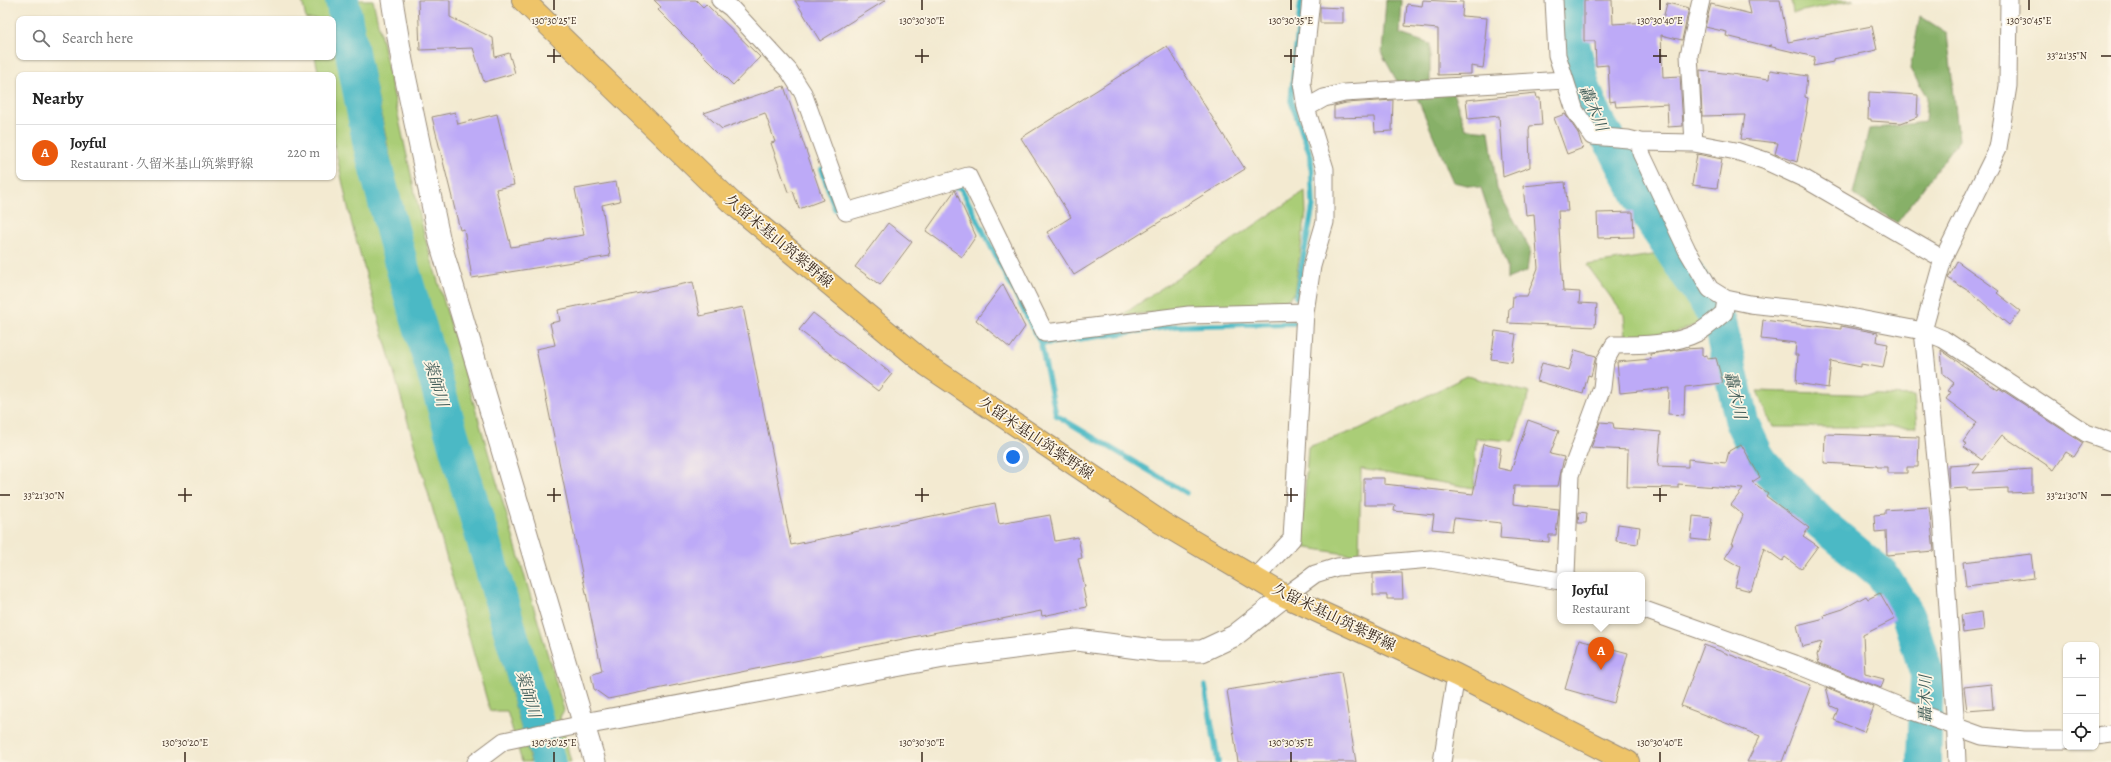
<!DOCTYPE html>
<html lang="en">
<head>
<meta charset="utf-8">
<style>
  body { margin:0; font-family:Alegreya,"Noto Serif JP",serif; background:#f2f2f2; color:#222 }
  .controls { position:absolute; right:12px; bottom:12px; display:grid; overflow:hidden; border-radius:8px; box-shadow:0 1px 3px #0004 }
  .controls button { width:36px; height:36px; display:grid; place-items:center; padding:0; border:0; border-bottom:1px solid #e0e0e0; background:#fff; color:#222; font:20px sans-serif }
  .you { position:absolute; left:1013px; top:457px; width:14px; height:14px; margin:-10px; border:3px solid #fff; border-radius:50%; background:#1a73e8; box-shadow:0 0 0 6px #1a73e833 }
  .badge { display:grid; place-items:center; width:26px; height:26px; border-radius:50%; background:#ea580c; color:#fff; font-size:13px; font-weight:700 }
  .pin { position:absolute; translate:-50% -33px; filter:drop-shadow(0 1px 2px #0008) }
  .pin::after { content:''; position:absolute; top:21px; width:14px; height:12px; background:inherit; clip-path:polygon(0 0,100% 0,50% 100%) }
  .popup { position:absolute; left:1557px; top:572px; width:88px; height:52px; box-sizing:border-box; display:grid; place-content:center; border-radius:8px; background:#fff; filter:drop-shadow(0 1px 3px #0005); font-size:13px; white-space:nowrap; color:#767676 }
  .popup b { font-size:15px; color:#222 }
  .popup::after { content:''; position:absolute; left:50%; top:100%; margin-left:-8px; border:8px solid transparent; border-top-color:#fff }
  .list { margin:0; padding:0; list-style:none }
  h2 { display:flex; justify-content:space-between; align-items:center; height:52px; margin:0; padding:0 16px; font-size:17px }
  h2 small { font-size:13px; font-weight:400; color:#767676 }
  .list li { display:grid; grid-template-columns:26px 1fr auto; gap:12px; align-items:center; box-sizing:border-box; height:56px; padding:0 16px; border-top:1px solid #e0e0e0 }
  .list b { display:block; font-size:15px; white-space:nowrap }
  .list p { margin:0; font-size:13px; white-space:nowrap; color:#767676 }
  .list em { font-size:13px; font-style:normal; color:#767676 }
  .icon { flex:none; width:22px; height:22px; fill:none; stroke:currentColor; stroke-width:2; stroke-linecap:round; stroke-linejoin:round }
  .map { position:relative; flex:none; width:2111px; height:762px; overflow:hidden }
  .search { position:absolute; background:#fff; box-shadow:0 1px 3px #0004; left:16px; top:16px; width:320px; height:44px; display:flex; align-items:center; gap:10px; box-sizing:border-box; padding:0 14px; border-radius:8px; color:#767676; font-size:15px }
  .panel { position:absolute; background:#fff; box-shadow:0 1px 3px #0004; left:16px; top:72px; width:320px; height:108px; border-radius:8px }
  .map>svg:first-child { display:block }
  .green { fill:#aacd77; stroke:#727c4a }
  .forest { fill:#87b068; stroke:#616d43 }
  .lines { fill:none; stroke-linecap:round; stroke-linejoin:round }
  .stream { stroke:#4cb9c5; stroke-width:5.5 }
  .river { stroke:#4cb9c5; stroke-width:34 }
  .building { fill:#bdaaf7 }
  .minor-casing { stroke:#978a78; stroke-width:19 }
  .tertiary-casing { stroke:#978a78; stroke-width:23 }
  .primary-casing { stroke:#978a78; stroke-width:24 }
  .minor { stroke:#fff; stroke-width:17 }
  .tertiary { stroke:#fff; stroke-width:21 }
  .primary { stroke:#eec469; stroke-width:22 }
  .ticks { fill:none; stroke:#3b2a1e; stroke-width:1.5 }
  .labels { text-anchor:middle; stroke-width:3.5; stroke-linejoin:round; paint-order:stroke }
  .street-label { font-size:15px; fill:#3b2a1e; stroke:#fcf5e5 }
  .water-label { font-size:16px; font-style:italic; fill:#415c58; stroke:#fcf5e5 }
  .ticks-label { font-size:10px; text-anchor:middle; fill:#3b2a1e; stroke:#fcf5e5; stroke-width:3.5; stroke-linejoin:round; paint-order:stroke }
</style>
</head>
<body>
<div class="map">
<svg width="2111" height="762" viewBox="0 0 2111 762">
  <rect width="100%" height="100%" fill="#fcf5e5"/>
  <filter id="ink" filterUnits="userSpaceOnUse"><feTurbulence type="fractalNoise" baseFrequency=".025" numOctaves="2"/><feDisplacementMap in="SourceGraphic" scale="8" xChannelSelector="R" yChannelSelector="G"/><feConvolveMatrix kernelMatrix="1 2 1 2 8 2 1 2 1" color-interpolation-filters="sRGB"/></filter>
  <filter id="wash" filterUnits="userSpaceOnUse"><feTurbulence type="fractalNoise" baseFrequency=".012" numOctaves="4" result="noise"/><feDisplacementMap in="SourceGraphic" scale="16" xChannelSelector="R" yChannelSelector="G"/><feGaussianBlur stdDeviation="0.9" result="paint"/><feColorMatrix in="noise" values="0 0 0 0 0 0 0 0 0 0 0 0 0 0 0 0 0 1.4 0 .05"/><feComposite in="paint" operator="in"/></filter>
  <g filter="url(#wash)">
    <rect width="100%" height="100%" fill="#f3ead1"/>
    <path class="green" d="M 302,0 L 328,0 L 332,19 L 306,19 Z
      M 357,0 L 373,0 L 424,234 L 564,710 L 560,717 L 571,762 L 561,762 L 404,223 Z
      M 1791,0 L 1854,0 L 1793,13 Z
      M 333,24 L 374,215 L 531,762 L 522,762 L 507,711 L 490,711 L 352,225 L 333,139 L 333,75 L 319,75 L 315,57 L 333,57 Z
      M 1305,191 L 1306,213 L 1294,294 L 1282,304 L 1122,315 Z
      M 1659,254 L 1701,323 L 1667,335 L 1626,337 L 1624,315 L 1587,265 Z
      M 1467,376 L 1530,393 L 1513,441 L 1476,438 L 1474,488 L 1361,469 L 1359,556 L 1301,547 L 1308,447 L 1359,429 Z
      M 1757,391 L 1914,396 L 1917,427 L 1773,427 Z"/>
    <path class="forest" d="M 1386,0 L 1402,0 L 1400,34 L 1430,44 L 1430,82 L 1398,83 L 1382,54 Z
      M 1920,16 L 1947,33 L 1959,140 L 1897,223 L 1853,194 L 1869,129 L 1925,122 L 1927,97 L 1910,69 Z
      M 1453,93 L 1466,129 L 1489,131 L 1497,189 L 1530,249 L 1527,271 L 1507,279 L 1507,267 L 1481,188 L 1453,182 L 1416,95 Z"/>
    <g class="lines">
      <path class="stream" d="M 822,169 L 835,209
        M 955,187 L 960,186 L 1041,344 L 1056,415 L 1186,493
        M 1296,297 L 1313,206 L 1311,157 L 1291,101 L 1301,0
        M 1041,344 L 1176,326 L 1298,323
        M 1205,686 L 1218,762"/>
      <path class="river" d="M 342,0 L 370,146 L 401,263 L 549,762
        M 1569,0 L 1572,39 L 1583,86 L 1597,121 L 1615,149 L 1653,223 L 1720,323 L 1742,423 L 1757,455 L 1764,465 L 1822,524 L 1883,575 L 1908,615 L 1927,674 L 1924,762"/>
    </g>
    <g id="blocks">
      <path class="building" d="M 418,0 L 450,0 L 450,17 L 493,38 L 495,57 L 509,53 L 515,73 L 484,82 L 473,48 L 420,50 Z
        M 654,0 L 696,0 L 703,7 L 706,4 L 760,57 L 733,85 L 658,10 L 661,7 Z
        M 795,0 L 886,0 L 820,41 Z
        M 1423,0 L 1463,2 L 1462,16 L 1487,18 L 1485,39 L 1487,39 L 1483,68 L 1471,66 L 1471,74 L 1438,75 L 1438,29 L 1405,26 L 1407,4 L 1422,6 Z
        M 1584,0 L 1612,0 L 1613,24 L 1647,22 L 1647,19 L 1663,19 L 1667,3 L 1689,8 L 1682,40 L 1661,35 L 1663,77 L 1680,76 L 1683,126 L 1668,127 L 1667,104 L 1616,107 L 1615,101 L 1610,102 L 1608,65 L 1596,66 L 1595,41 L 1584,41 Z
        M 1748,0 L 1780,0 L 1788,42 L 1872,26 L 1877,50 L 1833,59 L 1833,62 L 1813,66 L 1815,57 L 1768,46 L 1772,45 L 1767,46 L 1726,36 L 1727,32 L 1705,27 L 1711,4 L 1751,14 Z
        M 1320,7 L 1343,8 L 1343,23 L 1320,23 Z
        M 1167,46 L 1245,169 L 1074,275 L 1047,232 L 1071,217 L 1021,138 Z
        M 1700,70 L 1769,79 L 1770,70 L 1807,76 L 1805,97 L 1808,98 L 1806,112 L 1807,112 L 1797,162 L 1775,154 L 1778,143 L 1741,139 L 1745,115 L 1702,116 Z
        M 784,86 L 823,200 L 799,209 L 793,191 L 788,192 L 771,143 L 775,142 L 765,113 L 722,129 L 704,113 Z
        M 1869,92 L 1918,95 L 1917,117 L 1901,123 L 1871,121 L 1871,119 L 1868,119 Z
        M 1536,93 L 1537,98 L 1540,98 L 1542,125 L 1530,126 L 1529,130 L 1530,167 L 1503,177 L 1499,116 L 1468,119 L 1466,100 Z
        M 1393,100 L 1392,131 L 1375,132 L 1374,117 L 1334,118 L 1334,106 L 1346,103 Z
        M 455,112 L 458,124 L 497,114 L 514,185 L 496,189 L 511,247 L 584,235 L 575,189 L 616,182 L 620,201 L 602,205 L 610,256 L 472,278 L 464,229 L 460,230 L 432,117 Z
        M 1565,114 L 1578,133 L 1583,148 L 1567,154 L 1554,118 Z
        M 1697,154 L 1722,159 L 1717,188 L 1692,185 Z
        M 1565,182 L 1568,211 L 1558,211 L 1563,291 L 1580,292 L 1579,303 L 1597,304 L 1595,327 L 1508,323 L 1509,308 L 1512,308 L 1513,296 L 1527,296 L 1538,268 L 1534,214 L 1526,215 L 1523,186 Z
        M 955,190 L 976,236 L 962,257 L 926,231 Z
        M 1633,212 L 1634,237 L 1598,238 L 1597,213 Z
        M 888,223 L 912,242 L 880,285 L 855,267 Z
        M 1957,261 L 1999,291 L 1997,293 L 2020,311 L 2009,325 L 1970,292 L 1948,278 Z
        M 693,282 L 700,316 L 743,307 L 791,545 L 995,503 L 999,524 L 1050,515 L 1055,541 L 1078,537 L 1082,558 L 1078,559 L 1085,587 L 1083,588 L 1087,607 L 1042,616 L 1041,611 L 608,699 L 594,689 L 591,675 L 602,671 L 536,349 L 555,345 L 550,323 L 560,321 L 558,310 Z
        M 1003,284 L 1025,327 L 1010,348 L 976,320 Z
        M 813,313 L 892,374 L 878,391 L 799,330 Z
        M 1763,320 L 1841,329 L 1841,326 L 1878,333 L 1877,342 L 1888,344 L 1883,368 L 1861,364 L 1861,367 L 1831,361 L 1828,388 L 1796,383 L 1798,355 L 1795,355 L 1796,343 L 1761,339 Z
        M 1495,331 L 1516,334 L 1512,362 L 1491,359 Z
        M 1702,348 L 1702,356 L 1707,355 L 1707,359 L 1716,358 L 1723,383 L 1685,387 L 1684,415 L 1668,414 L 1669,388 L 1620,393 L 1617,362 L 1651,359 L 1650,354 L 1684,349 Z
        M 1575,350 L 1596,356 L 1591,376 L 1588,375 L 1583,394 L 1537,381 L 1542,363 L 1569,370 Z
        M 1941,350 L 1998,390 L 1999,388 L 2083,443 L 2074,457 L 2066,452 L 2054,470 L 2002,435 L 1982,460 L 1964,447 L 1967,444 L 1963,442 L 1977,422 L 1946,399 L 1951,392 L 1948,391 L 1954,383 L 1943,374 Z
        M 1528,420 L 1559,431 L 1550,454 L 1564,457 L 1558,486 L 1514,486 L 1513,504 L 1559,509 L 1556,535 L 1549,535 L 1549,542 L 1500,538 L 1501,523 L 1454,518 L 1452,531 L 1432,529 L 1434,515 L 1394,511 L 1395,505 L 1364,505 L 1364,478 L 1384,478 L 1384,484 L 1473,494 L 1483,444 L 1501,448 L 1498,468 L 1511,471 Z
        M 1600,422 L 1613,423 L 1614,428 L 1661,432 L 1658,466 L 1688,467 L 1688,459 L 1726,463 L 1729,451 L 1741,444 L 1760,477 L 1752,482 L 1768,493 L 1766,496 L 1809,528 L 1803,536 L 1818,546 L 1801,569 L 1785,557 L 1782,561 L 1764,548 L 1751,591 L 1735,587 L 1740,567 L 1725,558 L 1734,544 L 1732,544 L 1743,515 L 1731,505 L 1743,489 L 1678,484 L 1678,488 L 1627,487 L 1628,450 L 1591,448 Z
        M 1825,434 L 1919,437 L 1918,467 L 1907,467 L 1907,473 L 1887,473 L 1887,467 L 1877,467 L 1877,466 L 1824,463 Z
        M 1980,464 L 1973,473 L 2032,469 L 2032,492 L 2008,493 L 2008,488 L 1967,490 L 1967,488 L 1949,489 L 1948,466 Z
        M 1929,507 L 1934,551 L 1887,555 L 1886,531 L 1875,532 L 1874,515 L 1885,514 L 1885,510 Z
        M 1579,512 L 1587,513 L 1586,523 L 1578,523 Z
        M 1693,516 L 1712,518 L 1709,541 L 1691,539 Z
        M 1618,524 L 1640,527 L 1638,544 L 1616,541 Z
        M 2031,554 L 2034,578 L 1966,586 L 1963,562 Z
        M 1402,573 L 1403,599 L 1387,599 L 1387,595 L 1373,595 L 1373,574 Z
        M 1880,593 L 1895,619 L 1863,635 L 1865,674 L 1884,679 L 1881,688 L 1819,663 L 1817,655 L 1822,642 L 1802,647 L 1797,625 L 1825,618 L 1824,615 L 1843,609 L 1866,596 L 1868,599 Z
        M 1982,612 L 1984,630 L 1963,633 L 1961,615 Z
        M 1579,640 L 1628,653 L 1614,703 L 1565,689 Z
        M 1704,645 L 1811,685 L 1782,762 L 1747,762 L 1760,736 L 1681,706 Z
        M 1341,672 L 1356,762 L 1238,762 L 1227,690 Z
        M 1991,684 L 1993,709 L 1967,711 L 1964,687 Z
        M 1826,687 L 1874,707 L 1864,732 L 1834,720 L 1838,709 L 1831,706 Z"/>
    </g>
  </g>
  <g filter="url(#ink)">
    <use href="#blocks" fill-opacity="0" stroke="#978a78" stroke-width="1"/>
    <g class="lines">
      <defs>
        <path id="minor" d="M 720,0 L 731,8 L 789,71 L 803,93 L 846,212 L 968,176 L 1045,333 L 1189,315 L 1305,312
          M 1554,0 L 1557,55 L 1575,111 L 1592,136 L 1628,139 L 1640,142 L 1694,143 L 1736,151 L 1766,161 L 1805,179 L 1943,259
          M 1306,108 L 1324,98 L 1344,93 L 1564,80
          M 1640,142 L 1641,153 L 1687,250 L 1710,289 L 1726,299 L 1750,304 L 1823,312 L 1923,331 L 1943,339 L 2086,433 L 2111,442
          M 1694,143 L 1689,55 L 1701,0
          M 1566,575 L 1570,475 L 1602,388 L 1605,361 L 1614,345 C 1641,345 1674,345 1699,332 C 1708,327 1716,319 1724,313 L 1726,299
          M 1256,577 L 1292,539 L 1305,312 L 1312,266 L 1325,222 L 1325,169 L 1306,108 L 1302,83 L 1311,0
          M 1285,596 L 1315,574 L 1337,567 L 1431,559 L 1560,581
          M 1642,609 L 1795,664 L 1904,708 L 1982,736 L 2024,740 L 2066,740
          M 2096,736 L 2111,734
          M 476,762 L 504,741 L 584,724
          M 1442,762 L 1456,675
          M 1957,762 L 1955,715 L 1942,518 L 1923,331 L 1943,259 L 1998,148 L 2008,86 L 2009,0"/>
        <path id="tertiary" d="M 392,0 L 402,61 L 440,242 L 595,762
          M 584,724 L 944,657 L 1077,640 L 1161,651 L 1202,651 L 1234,636 L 1285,596"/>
        <path id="primary" d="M 523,0 L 730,201 L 927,365 L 1162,523 L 1285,596 L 1456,675 L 1628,762"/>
      </defs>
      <use href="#minor" class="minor-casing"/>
      <use href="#tertiary" class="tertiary-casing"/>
      <use href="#primary" class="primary-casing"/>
      <use href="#minor" class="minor"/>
      <use href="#tertiary" class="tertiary"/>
      <use href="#primary" class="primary"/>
    </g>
  </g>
  <path class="ticks" d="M 554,0 L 554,10M 922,0 L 922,10M 1291,0 L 1291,10M 1660,0 L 1660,10M 2029,0 L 2029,10M 554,49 L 554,63M 922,49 L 922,63M 1291,49 L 1291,63M 1660,49 L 1660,63M 547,56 L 561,56M 915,56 L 929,56M 1284,56 L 1298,56M 1653,56 L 1667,56M 2101,56 L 2111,56M 185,488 L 185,502M 554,488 L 554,502M 922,488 L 922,502M 1291,488 L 1291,502M 1660,488 L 1660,502M 0,495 L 10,495M 178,495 L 192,495M 547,495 L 561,495M 915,495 L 929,495M 1284,495 L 1298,495M 1653,495 L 1667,495M 2101,495 L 2111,495M 185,752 L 185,762M 554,752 L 554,762M 922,752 L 922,762M 1291,752 L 1291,762M 1660,752 L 1660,762"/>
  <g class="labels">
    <g class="street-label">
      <text transform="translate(779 241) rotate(40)" y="5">久留米基山筑紫野線</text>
      <text transform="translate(1036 438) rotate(34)" y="5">久留米基山筑紫野線</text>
      <text transform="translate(1334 617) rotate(26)" y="5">久留米基山筑紫野線</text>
    </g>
    <g class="water-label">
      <text transform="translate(1594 108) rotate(67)" y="6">轟木川</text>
      <text transform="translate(437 383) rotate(74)" y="6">薬師川</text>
      <text transform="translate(1736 395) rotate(77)" y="6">轟木川</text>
      <text transform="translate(529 694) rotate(74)" y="6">薬師川</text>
      <text transform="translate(1925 699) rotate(-90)" y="6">轟木川</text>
    </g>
  </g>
  <g class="ticks-label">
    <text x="554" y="24">130°30'25"E</text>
    <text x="922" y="24">130°30'30"E</text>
    <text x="1291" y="24">130°30'35"E</text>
    <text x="1660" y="24">130°30'40"E</text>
    <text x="2029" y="24">130°30'45"E</text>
    <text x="2067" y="59">33°21'35"N</text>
    <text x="44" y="499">33°21'30"N</text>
    <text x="2067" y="499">33°21'30"N</text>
    <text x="185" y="746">130°30'20"E</text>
    <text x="554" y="746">130°30'25"E</text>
    <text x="922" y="746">130°30'30"E</text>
    <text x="1291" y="746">130°30'35"E</text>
    <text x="1660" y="746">130°30'40"E</text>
  </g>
</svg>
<div class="controls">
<button>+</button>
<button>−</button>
<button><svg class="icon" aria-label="locate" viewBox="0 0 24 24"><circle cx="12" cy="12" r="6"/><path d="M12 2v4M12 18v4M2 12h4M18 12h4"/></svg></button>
</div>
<div class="you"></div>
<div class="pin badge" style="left:1601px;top:670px">A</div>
<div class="popup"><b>Joyful</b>Restaurant</div>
<div class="search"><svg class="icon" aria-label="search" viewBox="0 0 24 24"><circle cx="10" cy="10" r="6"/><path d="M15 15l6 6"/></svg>Search here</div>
<section class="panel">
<h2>Nearby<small></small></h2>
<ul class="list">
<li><span class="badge">A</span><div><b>Joyful</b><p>Restaurant · 久留米基山筑紫野線</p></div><em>220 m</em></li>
</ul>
</section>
</div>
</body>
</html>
